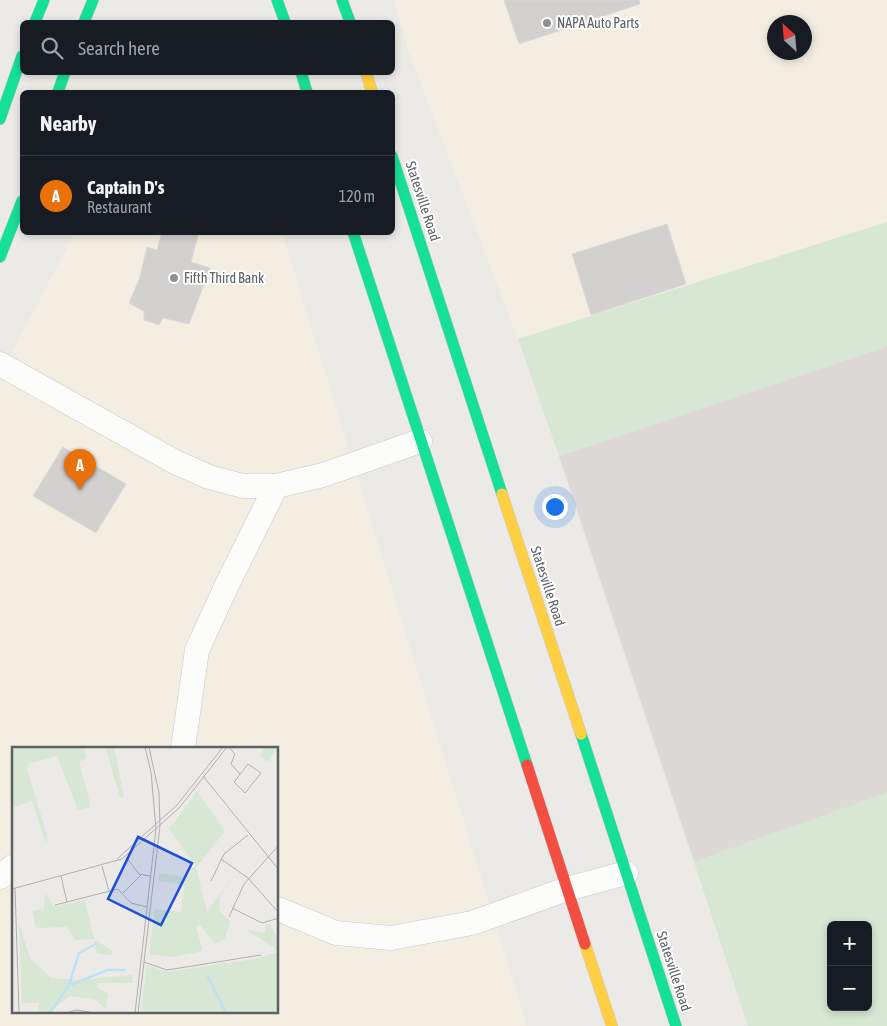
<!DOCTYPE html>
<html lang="en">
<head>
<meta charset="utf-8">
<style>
  body { margin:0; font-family:"Asap Condensed",sans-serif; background:#242831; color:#f1f3f6 }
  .controls { position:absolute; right:15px; bottom:15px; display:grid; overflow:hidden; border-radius:8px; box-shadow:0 2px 8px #0003 }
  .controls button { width:45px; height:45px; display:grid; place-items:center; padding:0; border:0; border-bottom:1px solid #363941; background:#171b24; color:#f1f3f6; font:25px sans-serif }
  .compass { position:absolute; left:767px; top:15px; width:45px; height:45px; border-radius:50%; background:#171b24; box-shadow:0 2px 8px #0003; rotate:334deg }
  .you { position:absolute; left:554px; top:506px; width:18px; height:18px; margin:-12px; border:4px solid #fff; border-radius:50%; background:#1a73e8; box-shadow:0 0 0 8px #1a73e833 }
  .badge { display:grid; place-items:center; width:32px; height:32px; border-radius:50%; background:#d93025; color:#fff; font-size:16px; font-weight:700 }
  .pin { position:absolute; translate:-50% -41px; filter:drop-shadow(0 1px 2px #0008) }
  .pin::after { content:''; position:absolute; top:26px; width:18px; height:15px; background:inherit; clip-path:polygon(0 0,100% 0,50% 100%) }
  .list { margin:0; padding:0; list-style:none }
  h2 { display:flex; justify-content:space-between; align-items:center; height:65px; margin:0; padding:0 20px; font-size:21px }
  h2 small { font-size:16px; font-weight:400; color:#9ea1a6 }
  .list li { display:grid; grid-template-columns:32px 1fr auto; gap:15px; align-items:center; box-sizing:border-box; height:80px; padding:0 20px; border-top:1px solid #363941 }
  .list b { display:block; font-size:19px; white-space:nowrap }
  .list p { margin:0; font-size:16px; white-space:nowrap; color:#9ea1a6 }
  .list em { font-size:16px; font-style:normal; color:#9ea1a6 }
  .icon { flex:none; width:28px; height:28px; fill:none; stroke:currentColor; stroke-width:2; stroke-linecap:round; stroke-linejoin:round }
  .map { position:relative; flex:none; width:887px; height:1026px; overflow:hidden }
  .search { position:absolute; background:#171b24; box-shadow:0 2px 8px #0003; left:20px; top:20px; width:375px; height:55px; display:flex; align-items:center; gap:12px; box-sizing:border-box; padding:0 18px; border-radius:8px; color:#9ea1a6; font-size:19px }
  .panel { position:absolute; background:#171b24; box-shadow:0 2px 8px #0003; left:20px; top:90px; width:375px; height:145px; border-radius:8px }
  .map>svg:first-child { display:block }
  .commercial { fill:#f4eee2; fill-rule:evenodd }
  .industrial { fill:#dcd9d7 }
  .green { fill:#d7e7d3; fill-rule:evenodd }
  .building { fill:#d3d1d0; stroke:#dbd9d6 }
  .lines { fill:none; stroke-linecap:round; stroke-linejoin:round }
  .street-casing { stroke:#c8c8c7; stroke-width:25 }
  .fast-casing { stroke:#c6c7c6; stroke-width:12 }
  .slow-casing { stroke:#c6c7c6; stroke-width:12 }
  .jam-casing { stroke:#c6c7c6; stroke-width:12 }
  .street { stroke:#fcfcfb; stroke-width:24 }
  .fast { stroke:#16e098; stroke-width:11 }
  .slow { stroke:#ffcf43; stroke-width:11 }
  .jam { stroke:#f24e42; stroke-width:11 }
  .poi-dot { fill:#8f9192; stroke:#fff; stroke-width:2 }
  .labels { text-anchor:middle; stroke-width:4; stroke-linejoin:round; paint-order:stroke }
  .poi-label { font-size:14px; fill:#5d6164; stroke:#fff; text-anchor:start }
  .street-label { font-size:14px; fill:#5d6164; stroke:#fff }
  .inset-river { fill:none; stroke:#bee1f3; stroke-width:2.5 }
  .inset-road { fill:none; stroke:#afafaf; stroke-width:1 }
  .view { fill:#1d4ed8; fill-opacity:0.15; stroke:#1d4ed8; stroke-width:2.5 }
  .inset-edge { fill:none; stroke:#5d6164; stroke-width:2.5 }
</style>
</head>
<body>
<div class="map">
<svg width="887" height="1026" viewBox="0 0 887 1026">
  <rect width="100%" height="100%" fill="#eceae7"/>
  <path class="commercial" d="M 394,0 L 887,0 L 887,222 L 518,339 L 408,50 ZM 774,22 L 804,22 L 804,52 L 774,52 Z
    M 75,233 L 282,233 L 527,1026 L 0,1026 L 0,375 ZM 14,748 L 278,748 L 278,1012 L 14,1012 Z"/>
  <path class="industrial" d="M 887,346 L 887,793 L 694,862 L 559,456 Z"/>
  <path class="green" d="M 887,222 L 887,346 L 559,456 L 518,339 Z
    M 887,793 L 887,1026 L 748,1026 L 694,862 ZM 831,925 L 868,925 L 868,1007 L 831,1007 Z"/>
  <path class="building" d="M 504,0 L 639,0 L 640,4 L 519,44 Z
    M 667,224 L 686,284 L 591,315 L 572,254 Z
    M 162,232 L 199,232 L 191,262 L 210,268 L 189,324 L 163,318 L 159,325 L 144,320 L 144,311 L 129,303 L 139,280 L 147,247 L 157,250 Z
    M 63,447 L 126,484 L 96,533 L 33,496 Z"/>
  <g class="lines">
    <defs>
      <path id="street" d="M 0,364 L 175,462 L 209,477 L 243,486 L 276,486 L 323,475 L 420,441
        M 183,748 L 197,650 L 226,587 L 276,486
        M 0,877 L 14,866
        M 278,909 L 336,933 L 391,938 L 472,923 L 567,889 L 626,873"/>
      <path id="fast" d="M 277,0 L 285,22
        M 342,0 L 350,22
        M 35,22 L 44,0
        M 84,22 L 93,0
        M 301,72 L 307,92
        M 58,92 L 65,72
        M 0,119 L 22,56
        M 392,156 L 502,494
        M 353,232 L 527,765
        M 0,257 L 22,201
        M 581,734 L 676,1026"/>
      <path id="slow" d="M 366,72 L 372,92
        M 502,494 L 581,734
        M 585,944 L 612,1026"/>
      <path id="jam" d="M 527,765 L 585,944"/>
    </defs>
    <use href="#street" class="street-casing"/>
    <use href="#fast" class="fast-casing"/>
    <use href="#slow" class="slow-casing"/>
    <use href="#jam" class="jam-casing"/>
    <use href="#street" class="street"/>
    <use href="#fast" class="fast"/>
    <use href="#slow" class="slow"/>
    <use href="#jam" class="jam"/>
  </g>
  <g class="poi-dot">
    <circle cx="547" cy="23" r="5"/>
    <circle cx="174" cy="278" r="5"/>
  </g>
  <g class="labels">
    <g class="poi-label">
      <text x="557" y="28">NAPA Auto Parts</text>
      <text x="184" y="283">Fifth Third Bank</text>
    </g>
    <g class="street-label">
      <text transform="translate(423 201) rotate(72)" y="5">Statesville Road</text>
      <text transform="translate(548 586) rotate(72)" y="5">Statesville Road</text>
      <text transform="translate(674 971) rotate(72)" y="5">Statesville Road</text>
    </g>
  </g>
  <g transform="translate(12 747)">
    <rect width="266" height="266" fill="#eceae7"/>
    <path d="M 0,0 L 72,0 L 74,11 L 67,15 L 79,60 L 66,63 L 45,9 L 16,17 L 15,22 L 35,88 L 34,97 L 20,54 L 0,61 ZM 93,0 L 102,0 L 112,50 L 108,50 ZM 253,0 L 266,0 L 255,15 L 248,8 ZM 185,44 L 213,84 L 184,121 L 195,164 L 224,126 L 208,149 L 207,164 L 218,174 L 213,192 L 203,197 L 187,177 L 184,181 L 191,203 L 188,205 L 160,210 L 137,207 L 143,162 L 169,165 L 172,138 L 146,134 L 147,126 L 174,130 L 183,118 L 157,82 ZM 33,146 L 43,160 L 73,153 L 82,192 L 63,193 L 55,180 L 24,181 L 20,164 L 32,161 ZM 7,176 L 18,211 L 39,231 L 66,233 L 120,228 L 121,236 L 85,236 L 85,240 L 96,247 L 94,262 L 82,252 L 58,249 L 36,266 L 26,266 L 27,256 L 10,256 ZM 258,177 L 266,192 L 266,203 L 234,183 L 253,186 L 253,178 ZM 84,193 L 101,204 L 100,208 L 85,207 L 82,195 ZM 266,205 L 266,266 L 129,266 L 135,218 L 155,225 L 242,212 Z" fill="#d7e7d3"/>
    <path class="inset-river" d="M 195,228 L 214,266M 59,238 L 95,223 L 113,223M 38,266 L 57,238 L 67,206 L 84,197"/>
    <path class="inset-road" d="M 217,0 L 223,7 L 219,17 L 228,27M 236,17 L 249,26 L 233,46 L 222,35 ZM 191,29 L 267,123M 114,110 L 127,127 L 138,129M 105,112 L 165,58 L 211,0M 209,112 L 236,131 L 267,166M 90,119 L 97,144M 49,129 L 55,155M 199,134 L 212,107 L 236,88M 3,141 L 7,266M 0,142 L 110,112 L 168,60 L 215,0M 111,146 L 129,128M 43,158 L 106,142 L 119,156 L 135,160M 220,161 L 250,176 L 267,171M 217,170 L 232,137 L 267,98M 132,215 L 155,223 L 249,208M 54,266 L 64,263 L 83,266M 123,266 L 144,82 L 139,25 L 133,0M 126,266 L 148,79 L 147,46 L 137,0"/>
    <path class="view" d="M 126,90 L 180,116 L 149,178 L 96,152 Z"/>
    <rect width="266" height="266" class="inset-edge"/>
  </g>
</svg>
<div class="controls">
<button>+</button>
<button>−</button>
</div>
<svg class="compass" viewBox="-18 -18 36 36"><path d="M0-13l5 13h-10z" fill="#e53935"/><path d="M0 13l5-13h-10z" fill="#9ea1a6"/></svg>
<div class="you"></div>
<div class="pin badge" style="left:80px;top:490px;background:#e8710a">A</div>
<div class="search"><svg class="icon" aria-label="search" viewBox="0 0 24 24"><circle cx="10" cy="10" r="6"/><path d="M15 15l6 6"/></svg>Search here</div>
<section class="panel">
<h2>Nearby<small></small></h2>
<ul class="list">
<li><span class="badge" style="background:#e8710a">A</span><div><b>Captain D's</b><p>Restaurant</p></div><em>120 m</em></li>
</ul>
</section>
</div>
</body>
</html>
